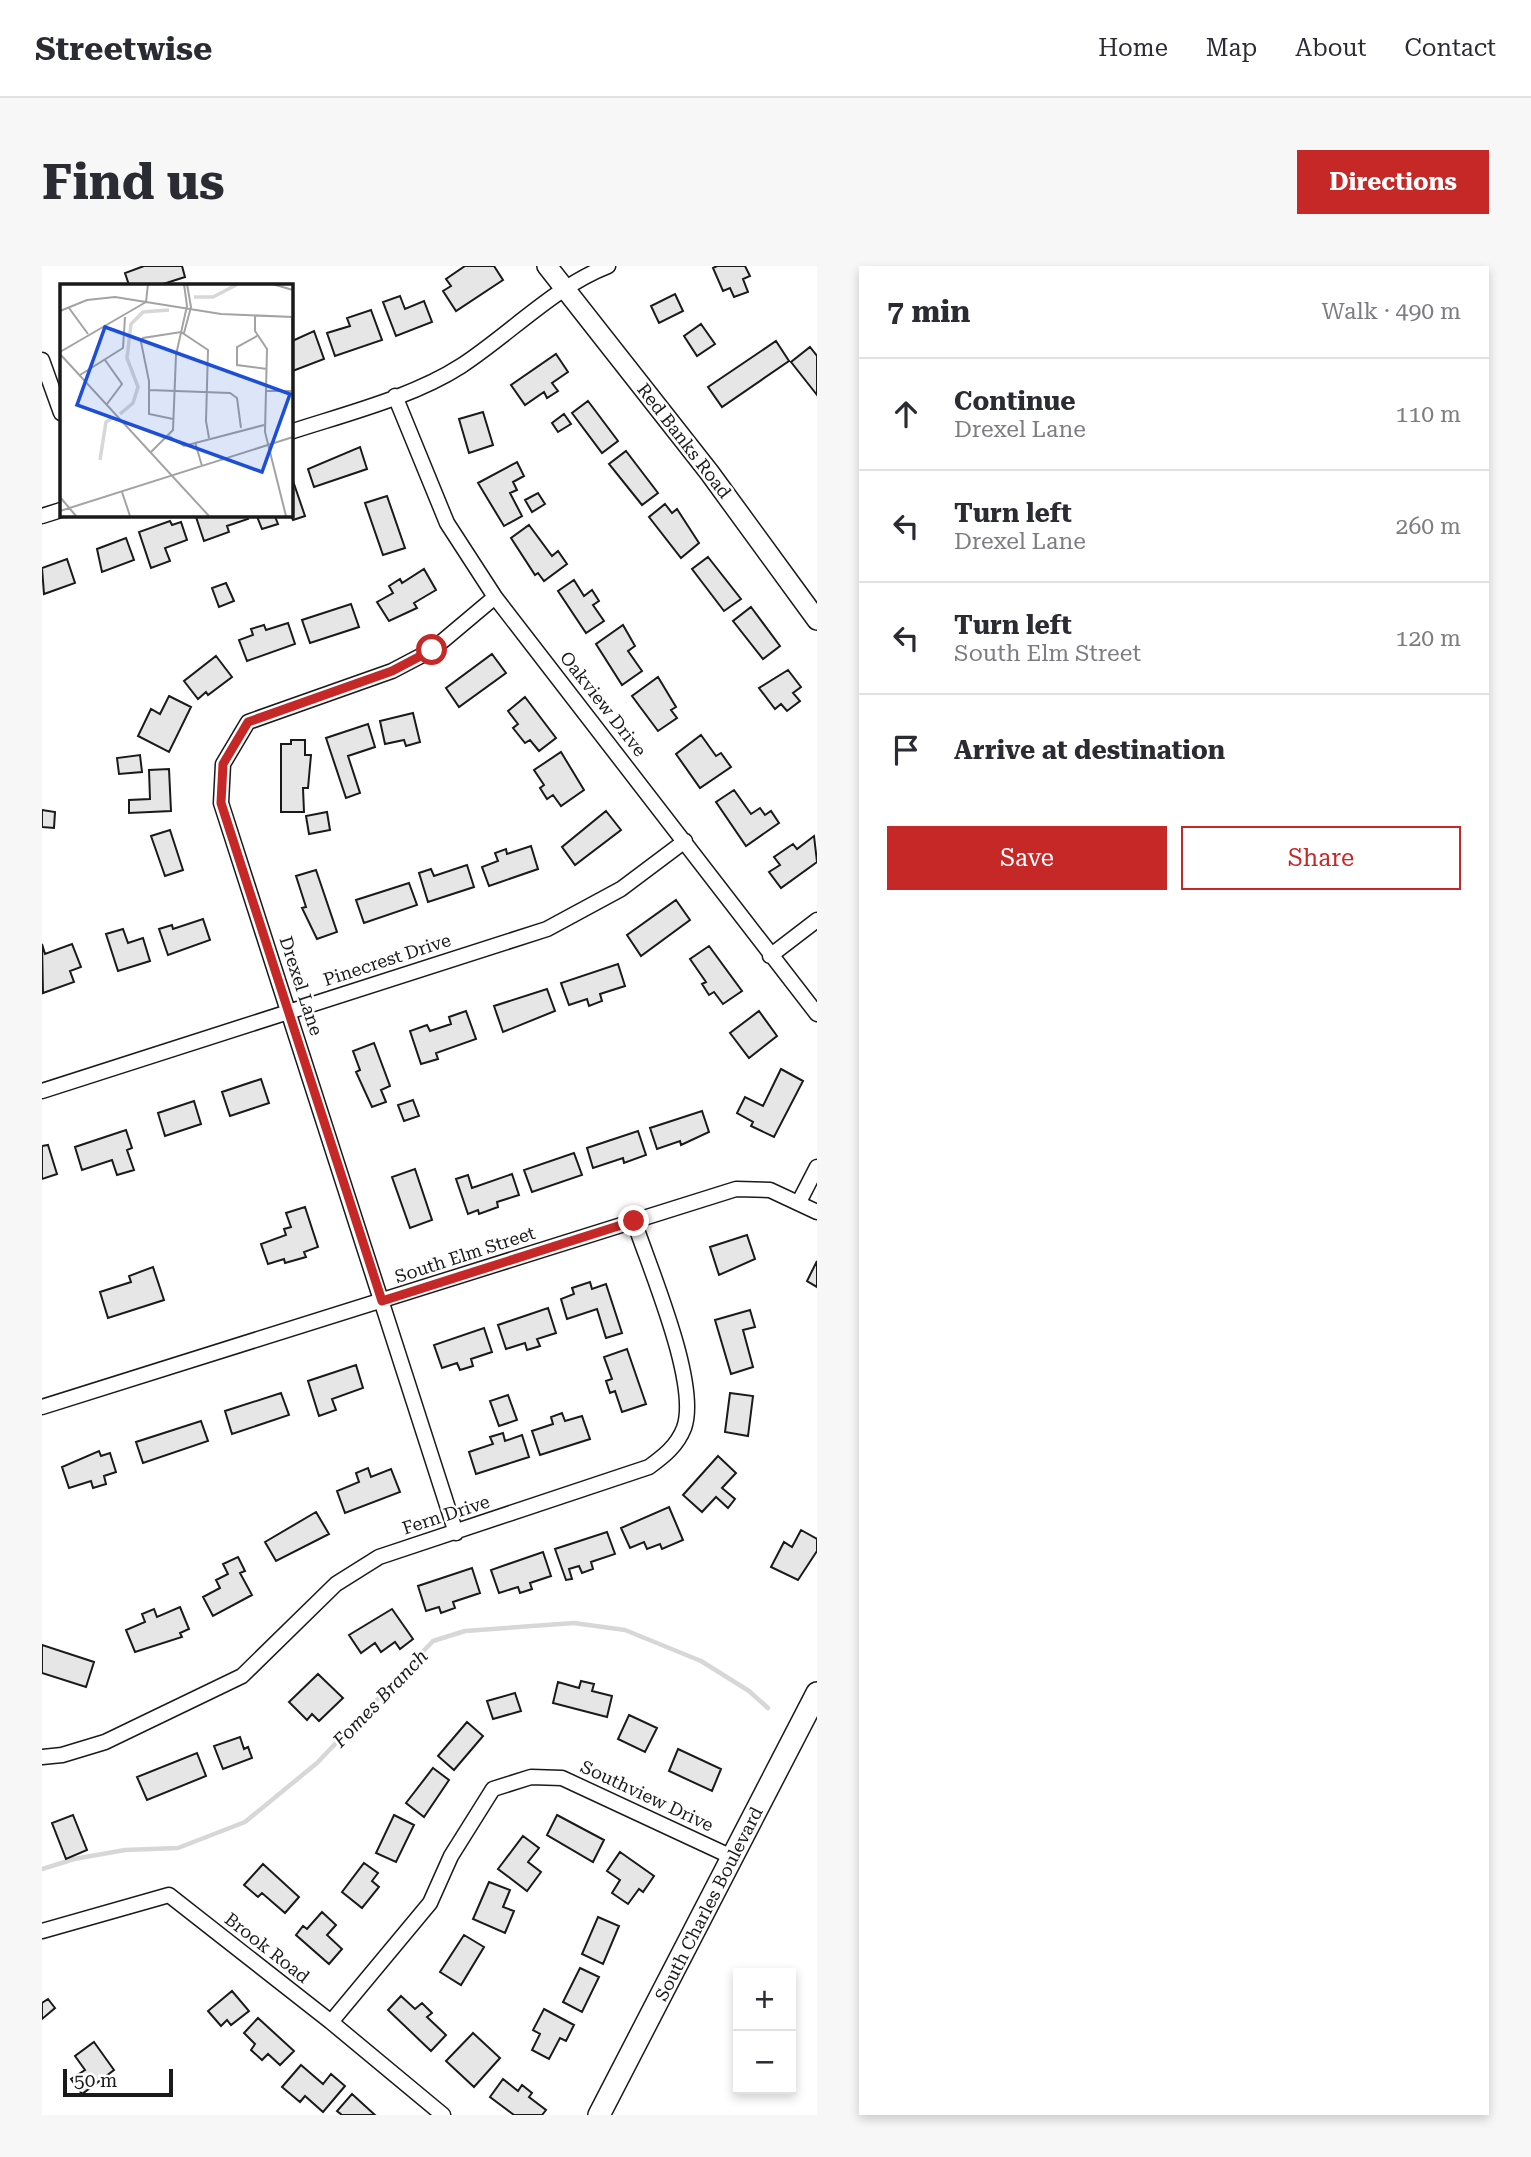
<!DOCTYPE html>
<html lang="en">
<head>
<meta charset="utf-8">
<style>
  body { margin:0; font-family:"Roboto Serif",serif; background:#f7f7f7; color:#2b2b33 }
  .controls { position:absolute; right:21px; bottom:21px; display:grid; overflow:hidden; border-radius:0px; box-shadow:0 4px 10px #0003 }
  .controls button { width:63px; height:63px; display:grid; place-items:center; padding:0; border:0; border-bottom:2px solid #e1e1e2; background:#fff; color:#2b2b33; font:35px sans-serif }
  .scale { position:absolute; left:21px; bottom:18px; width:110px; box-sizing:border-box; padding-left:7px; border:4px solid #1a1a1a; border-top:0; font-size:19px; line-height:24px; white-space:nowrap; color:#1a1a1a; -webkit-text-stroke:5px #fff; paint-order:stroke }
  .stop { position:absolute; width:21px; height:21px; margin:-16px; border:5px solid #c62828; border-radius:50%; background:#fff }
  .stop.end { background:#c62828; border-color:#fff; box-shadow:0 2px 7px #0008 }
  .list { margin:0; padding:0; list-style:none }
  h2 { display:flex; justify-content:space-between; align-items:center; height:91px; margin:0; padding:0 28px; font-size:30px }
  h2 small { font-size:23px; font-weight:400; color:#7c7c81 }
  .list li { display:grid; grid-template-columns:46px 1fr auto; gap:21px; align-items:center; box-sizing:border-box; height:112px; padding:0 28px; border-top:2px solid #e1e1e2 }
  .list b { display:block; font-size:26px; white-space:nowrap }
  .list p { margin:0; font-size:23px; white-space:nowrap; color:#7c7c81 }
  .list em { font-size:23px; font-style:normal; color:#7c7c81 }
  .actions { display:flex; gap:14px; padding:21px 28px }
  .actions a { flex:1; padding:16px 0; border:2px solid #c62828; border-radius:0px; text-align:center; font-size:24px; color:#c62828 }
  .actions .main { background:#c62828; color:#fff }
  .icon { flex:none; width:38px; height:38px; fill:none; stroke:currentColor; stroke-width:2; stroke-linecap:round; stroke-linejoin:round }
  .map { position:relative; flex:none; width:775px; height:1849px; overflow:hidden; border-radius:0px }
  header { display:flex; align-items:center; gap:42px; box-sizing:border-box; height:98px; padding:0 35px; background:#fff; border-bottom:2px solid #e1e1e2 }
  header strong { font-size:33px }
  nav { display:flex; gap:38px; margin-inline-start:auto; font-size:24px }
  .intro { display:flex; align-items:center; justify-content:space-between; box-sizing:border-box; height:168px; padding:0 42px }
  h1 { margin:0; font-size:49px }
  .button { padding:18px 32px; border-radius:0px; background:#c62828; color:#fff; font-size:24px; font-weight:700 }
  main { display:flex; gap:42px; padding:0 42px }
  aside { flex:1; background:#fff; border-radius:0px; box-shadow:0 4px 10px #0003 }
  .map>svg:first-child { display:block }
  .lines { fill:none; stroke-linecap:round; stroke-linejoin:round }
  .stream { stroke:#d7d7d7; stroke-width:4.5 }
  .building { fill:#e6e6e6; stroke:#1a1a1a; stroke-width:2 }
  .street-casing { stroke:#1a1a1a; stroke-width:17 }
  .secondary-casing { stroke:#1a1a1a; stroke-width:22 }
  .primary-casing { stroke:#1a1a1a; stroke-width:24 }
  .street { stroke:#fff; stroke-width:14 }
  .secondary { stroke:#fff; stroke-width:19 }
  .primary { stroke:#fff; stroke-width:21 }
  .route { stroke:#c62828; stroke-width:9 }
  .labels { text-anchor:middle; stroke-width:5; stroke-linejoin:round; paint-order:stroke }
  .street-label { font-size:18px; fill:#1a1a1a; stroke:#fff }
  .water-label { font-size:19px; font-style:italic; fill:#1a1a1a; stroke:#fff }
  .inset-river { fill:none; stroke:#d7d7d7; stroke-width:3.5 }
  .inset-road { fill:none; stroke:#a3a3a3; stroke-width:2 }
  .view { fill:#1d4ed8; fill-opacity:0.15; stroke:#1d4ed8; stroke-width:3.5 }
  .inset-edge { fill:none; stroke:#1a1a1a; stroke-width:3.5 }
</style>
</head>
<body>
<header>
<strong>Streetwise</strong>
<nav><a>Home</a><a>Map</a><a>About</a><a>Contact</a></nav>
</header>
<div class="intro"><h1>Find us</h1><a class="button">Directions</a></div>
<main>
<div class="map">
<svg width="775" height="1849" viewBox="0 0 775 1849">
  <rect width="100%" height="100%" fill="#fff"/>
  <g class="lines">
    <path class="stream" d="M 0,1603 L 32,1593 L 83,1584 L 136,1582 L 203,1556 L 275,1497 L 391,1375 L 423,1365 L 532,1357 L 583,1364 L 659,1395 L 707,1425 L 726,1442"/>
  </g>
  <path class="building" d="M 102,0 L 140,0 L 143,11 L 118,19 L 87,19 L 83,7 Z
    M 423,0 L 452,0 L 461,14 L 414,45 L 401,25 L 409,20 L 404,13 Z
    M 675,0 L 703,0 L 708,10 L 701,13 L 706,26 L 692,31 L 688,22 L 681,25 L 671,2 Z
    M 633,28 L 641,45 L 617,57 L 609,40 Z
    M 358,30 L 363,43 L 382,35 L 390,56 L 354,70 L 341,36 Z
    M 329,44 L 340,74 L 293,90 L 285,67 L 308,60 L 305,52 Z
    M 659,58 L 673,78 L 655,90 L 642,70 Z
    M 272,65 L 282,93 L 248,106 L 248,76 Z
    M 734,75 L 747,95 L 680,141 L 666,121 Z
    M 768,81 L 775,90 L 775,129 L 749,96 Z
    M 514,88 L 526,106 L 510,117 L 516,125 L 505,132 L 502,126 L 483,139 L 469,119 Z
    M 546,135 L 576,175 L 560,187 L 530,147 Z
    M 441,146 L 451,179 L 427,187 L 417,153 Z
    M 522,148 L 529,158 L 516,166 L 510,157 Z
    M 318,181 L 325,203 L 272,221 L 266,203 Z
    M 584,185 L 616,227 L 600,239 L 567,198 Z
    M 475,196 L 482,210 L 471,216 L 475,224 L 468,227 L 480,250 L 462,260 L 436,217 Z
    M 250,212 L 263,250 L 251,254 L 248,248 Z
    M 496,227 L 503,238 L 490,246 L 483,234 Z
    M 345,230 L 363,282 L 341,289 L 323,237 Z
    M 623,238 L 630,247 L 635,243 L 657,277 L 639,292 L 607,251 Z
    M 153,248 L 204,248 L 206,253 L 185,260 L 187,266 L 162,275 Z
    M 214,248 L 232,248 L 236,258 L 220,263 Z
    M 128,255 L 130,259 L 139,256 L 145,274 L 123,282 L 128,295 L 109,302 L 97,266 Z
    M 487,259 L 510,290 L 516,285 L 525,298 L 502,315 L 496,307 L 493,309 L 469,272 Z
    M 84,272 L 92,294 L 60,306 L 55,283 Z
    M 666,291 L 699,333 L 682,345 L 650,303 Z
    M 25,293 L 33,317 L 2,328 L 0,302 Z
    M 382,303 L 394,324 L 372,337 L 375,342 L 347,355 L 335,336 L 351,327 L 347,320 L 358,313 L 360,317 Z
    M 532,314 L 542,330 L 550,324 L 557,335 L 551,339 L 562,355 L 544,367 L 516,325 Z
    M 184,317 L 192,335 L 177,341 L 170,322 Z
    M 309,338 L 317,361 L 268,377 L 260,354 Z
    M 709,341 L 738,380 L 721,393 L 691,355 Z
    M 246,357 L 253,378 L 205,395 L 197,374 L 211,369 L 209,363 L 222,359 L 224,364 Z
    M 581,359 L 593,380 L 586,385 L 600,405 L 580,419 L 554,378 Z
    M 450,388 L 464,407 L 417,441 L 404,422 Z
    M 174,390 L 190,411 L 166,429 L 164,426 L 156,433 L 142,415 Z
    M 746,404 L 759,421 L 751,427 L 758,435 L 745,445 L 739,438 L 733,443 L 717,422 Z
    M 616,411 L 634,441 L 629,444 L 635,452 L 616,465 L 590,430 Z
    M 127,430 L 149,441 L 127,486 L 96,470 L 109,443 L 118,448 Z
    M 483,431 L 514,472 L 497,485 L 488,474 L 483,477 L 471,462 L 476,458 L 466,445 Z
    M 371,447 L 378,476 L 364,480 L 362,474 L 343,478 L 338,455 Z
    M 326,458 L 333,481 L 306,490 L 318,527 L 304,532 L 284,472 Z
    M 659,469 L 674,490 L 679,487 L 689,501 L 658,522 L 634,488 Z
    M 249,474 L 263,474 L 263,489 L 269,489 L 266,522 L 261,522 L 262,546 L 239,546 L 239,478 L 249,478 Z
    M 519,486 L 542,524 L 519,540 L 511,529 L 505,533 L 498,522 L 502,519 L 492,504 Z
    M 98,489 L 100,506 L 77,508 L 75,492 Z
    M 127,503 L 129,545 L 87,547 L 87,534 L 108,533 L 107,504 Z
    M 692,524 L 709,548 L 718,542 L 723,549 L 729,545 L 737,557 L 704,580 L 674,536 Z
    M 0,544 L 13,546 L 12,562 L 0,561 Z
    M 564,545 L 579,564 L 533,599 L 520,581 Z
    M 285,546 L 288,564 L 267,568 L 264,550 Z
    M 128,564 L 141,604 L 123,610 L 109,570 Z
    M 772,570 L 775,596 L 739,622 L 727,606 L 738,599 L 732,591 L 751,578 L 755,583 Z
    M 489,580 L 496,603 L 447,620 L 440,601 L 456,595 L 453,587 L 464,583 L 465,588 Z
    M 425,599 L 432,621 L 386,636 L 377,607 L 389,603 L 392,610 Z
    M 274,604 L 295,666 L 275,673 L 260,642 L 264,641 L 254,610 Z
    M 367,617 L 375,639 L 322,657 L 314,634 Z
    M 634,634 L 648,654 L 599,690 L 585,669 Z
    M 161,653 L 168,674 L 126,689 L 117,663 L 130,659 L 131,663 Z
    M 81,663 L 86,677 L 101,672 L 108,695 L 76,705 L 64,668 Z
    M 0,678 L 3,688 L 30,678 L 39,701 L 28,705 L 32,716 L 1,727 Z
    M 667,680 L 700,725 L 681,738 L 672,726 L 667,729 L 660,718 L 664,716 L 648,693 Z
    M 576,698 L 583,720 L 558,728 L 560,735 L 547,740 L 545,733 L 527,739 L 519,717 Z
    M 505,723 L 513,745 L 461,766 L 452,740 Z
    M 424,745 L 434,773 L 394,787 L 396,793 L 379,798 L 368,765 L 385,759 L 388,765 L 409,758 L 407,751 Z
    M 717,745 L 735,770 L 707,792 L 688,767 Z
    M 332,777 L 348,820 L 339,824 L 344,836 L 330,841 L 314,806 L 318,804 L 311,785 Z
    M 739,803 L 761,815 L 732,871 L 709,860 L 711,856 L 695,847 L 703,831 L 721,840 Z
    M 219,813 L 227,837 L 188,850 L 180,826 Z
    M 371,834 L 377,850 L 362,855 L 356,839 Z
    M 152,835 L 159,858 L 123,870 L 116,847 Z
    M 660,845 L 667,866 L 639,879 L 638,875 L 615,883 L 608,862 Z
    M 84,864 L 90,882 L 85,884 L 92,904 L 75,909 L 70,894 L 40,904 L 33,881 Z
    M 596,865 L 604,889 L 582,897 L 581,892 L 551,902 L 545,882 Z
    M 6,879 L 15,908 L 0,913 L 0,880 Z
    M 532,887 L 540,909 L 490,926 L 482,904 Z
    M 373,903 L 390,954 L 368,962 L 350,911 Z
    M 470,908 L 477,929 L 455,936 L 456,941 L 437,948 L 436,944 L 426,948 L 414,913 L 426,909 L 430,922 Z
    M 263,941 L 276,981 L 262,986 L 264,991 L 243,997 L 242,993 L 226,998 L 219,978 L 244,969 L 242,963 L 249,961 L 244,947 Z
    M 705,969 L 713,993 L 677,1009 L 668,981 Z
    M 775,995 L 775,1021 L 765,1015 Z
    M 111,1001 L 122,1034 L 66,1052 L 58,1026 L 89,1016 L 87,1010 Z
    M 548,1016 L 550,1023 L 564,1018 L 580,1067 L 564,1072 L 555,1043 L 525,1053 L 519,1033 L 532,1028 L 530,1022 Z
    M 506,1042 L 514,1067 L 495,1073 L 498,1080 L 485,1084 L 483,1077 L 464,1083 L 456,1059 Z
    M 708,1044 L 713,1061 L 701,1064 L 711,1101 L 689,1108 L 673,1054 Z
    M 442,1062 L 450,1086 L 429,1093 L 431,1100 L 418,1104 L 415,1097 L 400,1102 L 392,1079 Z
    M 585,1083 L 604,1138 L 580,1146 L 573,1125 L 568,1127 L 564,1115 L 570,1113 L 562,1091 Z
    M 314,1099 L 321,1122 L 290,1133 L 294,1144 L 277,1150 L 266,1115 Z
    M 239,1127 L 247,1149 L 190,1168 L 183,1145 Z
    M 688,1127 L 711,1130 L 706,1170 L 683,1166 Z
    M 466,1129 L 475,1154 L 457,1160 L 448,1135 Z
    M 520,1147 L 523,1155 L 540,1150 L 548,1173 L 498,1189 L 490,1165 L 511,1158 L 509,1151 Z
    M 159,1155 L 166,1175 L 101,1197 L 94,1176 Z
    M 461,1167 L 463,1175 L 480,1169 L 487,1191 L 434,1208 L 427,1186 L 451,1178 L 448,1171 Z
    M 57,1185 L 59,1190 L 68,1187 L 74,1206 L 62,1210 L 64,1218 L 51,1222 L 49,1215 L 27,1222 L 20,1201 Z
    M 676,1190 L 694,1207 L 680,1222 L 693,1233 L 686,1242 L 674,1231 L 660,1246 L 641,1229 Z
    M 326,1202 L 329,1211 L 349,1203 L 358,1226 L 303,1247 L 295,1225 L 317,1216 L 314,1207 Z
    M 627,1241 L 641,1274 L 620,1283 L 618,1278 L 605,1283 L 602,1276 L 588,1282 L 579,1262 Z
    M 274,1246 L 287,1268 L 234,1295 L 223,1276 Z
    M 759,1264 L 775,1273 L 775,1285 L 756,1314 L 729,1301 L 742,1276 L 750,1281 Z
    M 565,1266 L 573,1288 L 549,1296 L 551,1303 L 540,1307 L 537,1300 L 527,1303 L 530,1313 L 524,1314 L 513,1283 Z
    M 501,1286 L 509,1310 L 488,1317 L 490,1323 L 478,1327 L 476,1321 L 457,1327 L 449,1304 Z
    M 196,1291 L 203,1305 L 198,1307 L 210,1329 L 171,1350 L 161,1331 L 178,1322 L 174,1314 L 186,1308 L 181,1298 Z
    M 430,1302 L 438,1327 L 411,1336 L 413,1342 L 399,1347 L 397,1341 L 384,1345 L 376,1320 Z
    M 138,1341 L 147,1363 L 138,1367 L 140,1371 L 93,1386 L 84,1364 L 103,1356 L 100,1348 L 112,1343 L 115,1351 Z
    M 350,1343 L 371,1373 L 358,1383 L 353,1376 L 339,1386 L 333,1377 L 319,1387 L 307,1369 Z
    M 0,1379 L 52,1396 L 44,1421 L 0,1407 Z
    M 276,1408 L 301,1432 L 277,1455 L 270,1448 L 265,1454 L 247,1436 Z
    M 539,1415 L 552,1418 L 550,1425 L 570,1430 L 565,1451 L 511,1437 L 516,1416 L 537,1422 Z
    M 473,1427 L 479,1445 L 451,1453 L 445,1435 Z
    M 587,1449 L 615,1462 L 603,1486 L 576,1473 Z
    M 425,1456 L 441,1470 L 412,1504 L 396,1490 Z
    M 198,1471 L 202,1483 L 206,1481 L 210,1492 L 181,1503 L 172,1480 Z
    M 636,1483 L 679,1503 L 670,1525 L 627,1505 Z
    M 155,1487 L 164,1510 L 105,1534 L 95,1511 Z
    M 391,1502 L 407,1514 L 382,1551 L 364,1537 Z
    M 31,1549 L 45,1584 L 24,1593 L 10,1557 Z
    M 352,1549 L 372,1559 L 354,1596 L 334,1587 Z
    M 515,1549 L 562,1574 L 551,1596 L 505,1569 Z
    M 481,1570 L 497,1582 L 486,1596 L 499,1606 L 485,1625 L 456,1603 Z
    M 578,1586 L 612,1610 L 601,1626 L 597,1623 L 586,1638 L 570,1627 L 578,1614 L 565,1605 Z
    M 322,1597 L 336,1607 L 330,1615 L 337,1621 L 320,1642 L 300,1626 Z
    M 221,1598 L 257,1631 L 243,1647 L 220,1627 L 216,1631 L 202,1619 Z
    M 447,1616 L 468,1624 L 461,1641 L 472,1645 L 463,1667 L 431,1653 Z
    M 280,1646 L 294,1659 L 285,1669 L 300,1683 L 287,1698 L 254,1669 L 261,1660 L 265,1663 Z
    M 556,1651 L 577,1660 L 561,1698 L 540,1688 Z
    M 422,1669 L 442,1681 L 419,1719 L 398,1706 Z
    M 538,1702 L 557,1711 L 540,1746 L 521,1736 Z
    M 190,1725 L 207,1745 L 189,1759 L 185,1754 L 179,1760 L 166,1745 Z
    M 359,1730 L 373,1743 L 380,1737 L 390,1747 L 385,1751 L 404,1769 L 389,1785 L 346,1744 Z
    M 6,1733 L 13,1742 L 0,1753 L 0,1737 Z
    M 502,1743 L 532,1759 L 524,1775 L 518,1772 L 507,1793 L 490,1784 L 498,1768 L 491,1764 Z
    M 216,1752 L 252,1785 L 238,1799 L 226,1788 L 220,1794 L 209,1784 L 213,1778 L 202,1767 Z
    M 431,1767 L 458,1792 L 432,1821 L 404,1795 Z
    M 52,1776 L 72,1804 L 40,1828 L 29,1813 L 43,1804 L 33,1790 Z
    M 259,1799 L 281,1818 L 289,1808 L 303,1820 L 281,1846 L 263,1830 L 258,1836 L 240,1821 Z
    M 461,1813 L 476,1825 L 480,1819 L 490,1827 L 487,1831 L 504,1844 L 500,1849 L 472,1849 L 448,1831 Z
    M 310,1828 L 333,1849 L 300,1849 L 295,1845 Z"/>
  <g class="lines">
    <defs>
      <path id="street" d="M 0,94 L 19,147
        M 353,130 L 405,257 L 453,331 L 775,748
        M 248,166 C 303,148 371,131 419,100 C 468,68 512,21 566,0
        M 0,250 L 19,244
        M 728,690 L 775,654
        M 0,825 L 505,663 L 579,623 L 643,575
        M 757,936 L 775,901
        M 0,1141 L 694,923 L 728,924 L 775,946
        M 414,1267 L 179,537 L 181,498 L 206,456 L 350,405 L 390,384 L 453,331
        M 0,1491 L 20,1489 L 63,1476 L 200,1410 L 294,1318 L 337,1291 L 607,1201 C 622,1190 635,1180 642,1162 C 658,1118 607,1001 592,955
        M 0,1665 L 127,1629 L 289,1756 L 401,1849
        M 289,1756 L 388,1637 L 409,1590 L 451,1523 L 489,1511 L 520,1512 L 692,1592"/>
      <path id="secondary" d="M 505,0 L 667,206 L 775,354"/>
      <path id="primary" d="M 557,1849 L 775,1427"/>
    </defs>
    <use href="#street" class="street-casing"/>
    <use href="#secondary" class="secondary-casing"/>
    <use href="#primary" class="primary-casing"/>
    <use href="#street" class="street"/>
    <use href="#secondary" class="secondary"/>
    <use href="#primary" class="primary"/>
  </g>
  <g class="lines">
    <path class="route" d="M 390,384 L 350,405 L 206,456 L 181,498 L 179,537 L 340,1035 L 592,955"/>
  </g>
  <g class="labels">
    <g class="street-label">
      <text transform="translate(642 175) rotate(52)" y="6">Red Banks Road</text>
      <text transform="translate(561 438) rotate(52)" y="6">Oakview Drive</text>
      <text transform="translate(345 694) rotate(-18)" y="6">Pinecrest Drive</text>
      <text transform="translate(259 720) rotate(72)" y="6">Drexel Lane</text>
      <text transform="translate(423 989) rotate(-18)" y="6">South Elm Street</text>
      <text transform="translate(404 1249) rotate(-18)" y="6">Fern Drive</text>
      <text transform="translate(605 1530) rotate(25)" y="6">Southview Drive</text>
      <text transform="translate(667 1638) rotate(-63)" y="6">South Charles Boulevard</text>
      <text transform="translate(225 1682) rotate(38)" y="6">Brook Road</text>
    </g>
    <g class="water-label">
      <text transform="translate(338 1432) rotate(-46)" y="7">Fomes Branch</text>
    </g>
  </g>
  <g transform="translate(18 18)">
    <rect width="233" height="233" fill="#fff"/>
    <path class="inset-river" d="M 134,13 L 153,13 L 178,0M 60,130 L 73,119 L 78,103 L 67,74 L 71,40 L 83,28 L 109,26M 40,176 L 46,138 L 52,134"/>
    <path class="inset-road" d="M 212,0 L 233,6M 9,24 L 28,50M 0,27 L 27,16 L 55,13 L 161,30 L 233,33M 195,32 L 195,47 L 207,65 L 205,148 L 226,232M 232,34 L 233,147M 124,49 L 131,23 L 127,0M 197,52 L 177,63 L 177,81 L 207,85M 0,68 L 86,18 L 88,0M 0,70 L 149,232M 45,76 L 62,100 L 47,120M 20,91 L 63,64 L 65,33M 89,106 L 170,109 L 177,114 L 181,144M 205,107 L 231,107M 113,135 L 89,130 L 89,97 L 81,58 L 83,54 L 121,48 L 148,66 L 146,137 L 149,154M 109,152 L 124,162 L 204,141M 135,158 L 142,182M 90,169 L 113,146 L 116,71 L 127,22 L 124,0M 62,208 L 70,232M 0,213 L 16,232M 0,227 L 233,153"/>
    <path class="view" d="M 45,43 L 230,110 L 202,188 L 17,121 Z"/>
    <rect width="233" height="233" class="inset-edge"/>
  </g>
</svg>
<div class="controls">
<button>+</button>
<button>−</button>
</div>
<div class="scale">50 m</div>
<div class="stop" style="left:390px;top:384px"></div>
<div class="stop end" style="left:592px;top:955px"></div>
</div>
<aside>
<h2>7 min<small>Walk · 490 m</small></h2>
<ul class="list">
<li><svg class="icon" aria-label="ahead" viewBox="0 0 24 24"><path d="M12 20V5M6 11l6-6 6 6"/></svg><div><b>Continue</b><p>Drexel Lane</p></div><em>110 m</em></li>
<li><svg class="icon" aria-label="left" viewBox="0 0 24 24"><path d="M17 20v-9H6M10 6l-5 5 5 5"/></svg><div><b>Turn left</b><p>Drexel Lane</p></div><em>260 m</em></li>
<li><svg class="icon" aria-label="left" viewBox="0 0 24 24"><path d="M17 20v-9H6M10 6l-5 5 5 5"/></svg><div><b>Turn left</b><p>South Elm Street</p></div><em>120 m</em></li>
<li><svg class="icon" aria-label="arrive" viewBox="0 0 24 24"><path d="M6 21V4h12l-3 4 3 4H6"/></svg><div><b>Arrive at destination</b></div></li>
</ul>
<div class="actions"><a class="main">Save</a><a>Share</a></div>
</aside>
</main>
</body>
</html>
